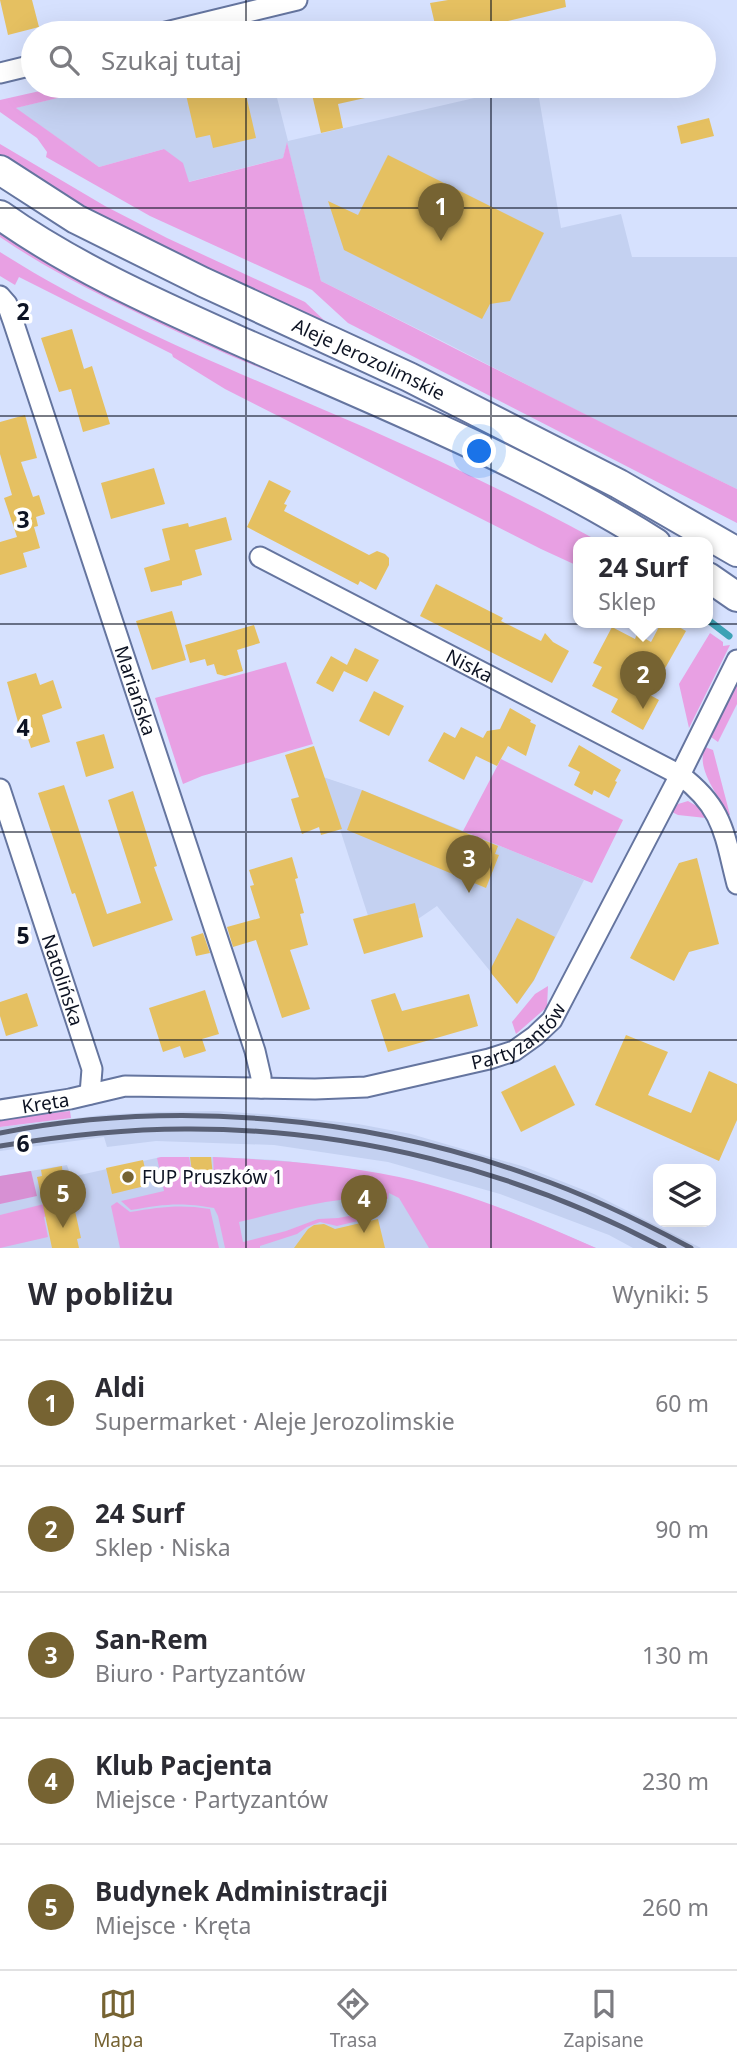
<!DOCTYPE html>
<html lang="pl">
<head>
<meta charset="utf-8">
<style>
  body { margin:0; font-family:"Noto Sans",sans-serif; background:#f7f7f7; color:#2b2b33 }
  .controls { position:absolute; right:21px; bottom:21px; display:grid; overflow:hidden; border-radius:14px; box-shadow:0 7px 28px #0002 }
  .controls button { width:63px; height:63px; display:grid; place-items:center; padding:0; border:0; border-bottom:2px solid #e1e1e2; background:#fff; color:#2b2b33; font:35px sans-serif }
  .you { position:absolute; left:480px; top:452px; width:24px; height:24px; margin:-18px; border:5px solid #fff; border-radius:50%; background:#1a73e8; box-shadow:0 0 0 10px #1a73e833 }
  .badge { display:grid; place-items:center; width:46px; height:46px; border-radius:50%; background:#766332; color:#fff; font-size:23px; font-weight:700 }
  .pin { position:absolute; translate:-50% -58px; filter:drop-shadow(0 2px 4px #0008) }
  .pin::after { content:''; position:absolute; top:37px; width:24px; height:21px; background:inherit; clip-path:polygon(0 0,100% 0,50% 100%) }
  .popup { position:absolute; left:573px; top:537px; width:140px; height:91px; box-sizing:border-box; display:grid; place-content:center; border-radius:14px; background:#fff; filter:drop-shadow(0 2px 5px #0005); font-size:23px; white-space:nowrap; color:#7c7c81 }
  .popup b { font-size:26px; color:#2b2b33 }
  .popup::after { content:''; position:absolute; left:50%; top:100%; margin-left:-14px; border:14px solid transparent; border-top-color:#fff }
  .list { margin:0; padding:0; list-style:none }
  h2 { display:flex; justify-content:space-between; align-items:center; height:91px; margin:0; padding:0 28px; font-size:30px }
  h2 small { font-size:23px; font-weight:400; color:#7c7c81 }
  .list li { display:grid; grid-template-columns:46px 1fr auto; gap:21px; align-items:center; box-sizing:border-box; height:126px; padding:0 28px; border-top:2px solid #e1e1e2 }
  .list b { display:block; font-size:26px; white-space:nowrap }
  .list p { margin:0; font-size:23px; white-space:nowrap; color:#7c7c81 }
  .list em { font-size:23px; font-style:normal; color:#7c7c81 }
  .icon { flex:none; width:38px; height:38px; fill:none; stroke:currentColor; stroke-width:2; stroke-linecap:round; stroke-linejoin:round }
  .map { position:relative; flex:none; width:737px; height:1248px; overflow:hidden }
  .search { position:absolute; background:#fff; box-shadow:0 7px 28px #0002; left:21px; right:21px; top:21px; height:77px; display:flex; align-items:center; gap:18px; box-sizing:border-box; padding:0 24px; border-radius:38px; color:#7c7c81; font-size:26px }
  .sheet { height:721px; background:#fff }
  nav { display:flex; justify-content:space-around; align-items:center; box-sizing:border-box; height:98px; border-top:2px solid #e1e1e2; background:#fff; font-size:19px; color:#7c7c81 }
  nav a { display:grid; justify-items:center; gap:4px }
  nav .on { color:#766332 }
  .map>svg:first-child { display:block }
  .built { fill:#c4d1f1 }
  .green { fill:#e8a0e3 }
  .forest { fill:#d790d3 }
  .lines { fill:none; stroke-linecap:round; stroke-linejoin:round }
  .stream { stroke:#3da2b5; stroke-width:7 }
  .building { fill:#e5c061 }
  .street-casing { stroke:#65759f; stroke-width:23 }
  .secondary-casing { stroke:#65759f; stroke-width:32 }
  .street { stroke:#fff; stroke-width:19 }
  .secondary { stroke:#fff; stroke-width:28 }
  .rail { stroke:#596075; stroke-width:5 }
  .grid { fill:none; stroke:#0d1323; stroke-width:2; stroke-opacity:0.55 }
  .poi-dot { fill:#766332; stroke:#fff; stroke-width:2.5 }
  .labels { text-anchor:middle; stroke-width:7; stroke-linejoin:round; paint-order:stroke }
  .street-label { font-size:19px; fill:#0d1323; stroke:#fff }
  .poi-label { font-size:19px; fill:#0d1323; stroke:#fff; text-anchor:start }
  .grid-label { font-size:23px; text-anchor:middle; font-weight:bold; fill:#0d1323; stroke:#fff; stroke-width:7; stroke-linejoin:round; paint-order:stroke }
</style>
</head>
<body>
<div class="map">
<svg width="737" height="1248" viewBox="0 0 737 1248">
  <rect width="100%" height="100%" fill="#d6e1fe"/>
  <path class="built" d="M 108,86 L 274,86 L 288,141 L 526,86 L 537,86 L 561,228 L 621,214 L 632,257 L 737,257 L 737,489 L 613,429 L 442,341 L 321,281 L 287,143 L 283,158 L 188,182 L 164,149 L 99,167 L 15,108 Z
    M 323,777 L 362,790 L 584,880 L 533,982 L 517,1004 L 437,906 L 418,919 L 373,931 Z
    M 218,1111 L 275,1115 L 358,1124 L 411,1134 L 525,1167 L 594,1194 L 701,1248 L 633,1248 L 609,1235 L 500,1194 L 388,1162 L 274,1145 L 156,1141 L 107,1147 L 104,1137 L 0,1151 L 0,1127 L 102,1115 L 153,1112 Z
    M 161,1157 L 211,1157 L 276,1160 L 352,1169 L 400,1178 L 506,1210 L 596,1248 L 0,1248 L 0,1176 L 67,1165 L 71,1177 Z"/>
  <path class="green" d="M 62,86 L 108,86 L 16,108 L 99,167 L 164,149 L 183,163 L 189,182 L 283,158 L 287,142 L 321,281 C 460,350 597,422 737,489 L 737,523 L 348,323 L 312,290 L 150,216 L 46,157 L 47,152 L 37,138 L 0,112 L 0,100 Z
    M 0,144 L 105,206 L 167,238 L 305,302 L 328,324 C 215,274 102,224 0,155 Z
    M 0,232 C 88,292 189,335 286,378 C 240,361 197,341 152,320 C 100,295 48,270 0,237 Z
    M 0,252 C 99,315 207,359 315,406 C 412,447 509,492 602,543 L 578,543 L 578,566 L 541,549 L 225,389 L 173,357 L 172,354 L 19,277 L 15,285 L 0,276 Z
    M 710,633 L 723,642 L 723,646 L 730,645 L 689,728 L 679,684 Z
    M 286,662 L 313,744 L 202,776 L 183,784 L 155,698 Z
    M 737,683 L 737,704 L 718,742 L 711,737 L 711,735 Z
    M 705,747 L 713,750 L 730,815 L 728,815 C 719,795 695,769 705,747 Z
    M 501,759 L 623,820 L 592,883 L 463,831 Z
    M 688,801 L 700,808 L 706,818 L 678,815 L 672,812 L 678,804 Z
    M 548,986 L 547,1007 L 516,1034 L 512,1022 L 535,994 Z
    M 70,1111 L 71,1118 L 0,1127 L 0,1119 Z
    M 161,1157 L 189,1157 L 193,1179 L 214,1177 L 213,1157 C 275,1160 338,1164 399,1177 C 467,1192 533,1220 596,1248 L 429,1248 L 399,1198 L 389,1193 L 388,1199 C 337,1194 288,1211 239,1222 L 243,1242 L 286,1231 L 318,1219 L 338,1218 L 377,1211 L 379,1216 L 337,1226 L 320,1222 L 307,1227 L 297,1234 L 260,1246 L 260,1248 L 225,1248 L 218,1216 L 214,1208 C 181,1202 164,1204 131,1210 L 121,1201 L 164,1191 L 157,1158 Z
    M 80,1195 L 82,1206 L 44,1217 L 48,1237 L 0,1248 L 0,1215 Z
    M 117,1202 L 130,1212 C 160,1207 180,1204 210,1209 L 219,1248 L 120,1248 L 111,1206 Z"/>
  <path class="forest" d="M 31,1171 L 37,1196 L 0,1204 L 0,1176 Z"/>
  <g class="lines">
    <path class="stream" d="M 708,620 L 729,636"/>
  </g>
  <path class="building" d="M 0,0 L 32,0 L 39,27 L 8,35 Z
    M 448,0 L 565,0 L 566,7 L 496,24 L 448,33 L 437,33 L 430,3 Z
    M 184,86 L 244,86 L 256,138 L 213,148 L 210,135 L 196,138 Z
    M 310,86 L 382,86 L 383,94 L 338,104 L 343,128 L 321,133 Z
    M 709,118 L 714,136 L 681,144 L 677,126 Z
    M 388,155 L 544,233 L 510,301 L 490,304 L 482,319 L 344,250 L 328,201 L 358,215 Z
    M 72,329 L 84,369 L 92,366 L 110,424 L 83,432 L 71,389 L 59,392 L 41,338 Z
    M 25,415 L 37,458 L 21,462 L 33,497 L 39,495 L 45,514 L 36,517 L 38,526 L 34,527 L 40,548 L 23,553 L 27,567 L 0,575 L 0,542 L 17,537 L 4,498 L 12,495 L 0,454 L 0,422 Z
    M 154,468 L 165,504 L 111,519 L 101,483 Z
    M 269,480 L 291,491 L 284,504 L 287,505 L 284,511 L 369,555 L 377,551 L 385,554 L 389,558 L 389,565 L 376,590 L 360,581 L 358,585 L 247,527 Z
    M 226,517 L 232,540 L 195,550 L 202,575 L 182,581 L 182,585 L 151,592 L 144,568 L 170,560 L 162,529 L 188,523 L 189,527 Z
    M 436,584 L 503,618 L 501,621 L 541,641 L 545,633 L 553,642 L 569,651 L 552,683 L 420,616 Z
    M 172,611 L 186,660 L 152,670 L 136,621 Z
    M 661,623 L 672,623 L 686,631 L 650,695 L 659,700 L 643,730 L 611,712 L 618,699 L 592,686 L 602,667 L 593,663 L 612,627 L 635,639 L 637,634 L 651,642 Z
    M 254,625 L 260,643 L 237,650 L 243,671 L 225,676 L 217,674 L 214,664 L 207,666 L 205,659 L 190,663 L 185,645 Z
    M 355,648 L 379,660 L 367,682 L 344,671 L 333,692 L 316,683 L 331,656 L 347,665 Z
    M 36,673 L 40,685 L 53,680 L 62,708 L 42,715 L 50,742 L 31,748 L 22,721 L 18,722 L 7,682 Z
    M 374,691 L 404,706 L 389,736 L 359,721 Z
    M 510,708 L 531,720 L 530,722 L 536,725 L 526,756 L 508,746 L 497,766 L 476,756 L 464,780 L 428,761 L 444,732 L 455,738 L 461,727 L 483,738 L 487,731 L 500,729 Z
    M 104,734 L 114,768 L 86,777 L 76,742 Z
    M 579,745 L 621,770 L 615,781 L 617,782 L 609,798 L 594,790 L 592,795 L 574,785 L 580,772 L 568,766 Z
    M 314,746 L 342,829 L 321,835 L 319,827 L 302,834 L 291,799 L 299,797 L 285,755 Z
    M 64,785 L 107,914 L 141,903 L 108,800 L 133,791 L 157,866 L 154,867 L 173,920 L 93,947 L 75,893 L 72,894 L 38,793 Z
    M 362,790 L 498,846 L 495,854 L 499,855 L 486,888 L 347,830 Z
    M 292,857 L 298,878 L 295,879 L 304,913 L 300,914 L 308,945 L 290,950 L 310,1009 L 282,1018 L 256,940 L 233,947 L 227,927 L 260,918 L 250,886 L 254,885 L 249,870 Z
    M 697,858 L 719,944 L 689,952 L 674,981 L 630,958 L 679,863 Z
    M 415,903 L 423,937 L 364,954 L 353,919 Z
    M 517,918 L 555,937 L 534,980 L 517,1004 L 491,973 L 491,968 Z
    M 203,933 L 210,953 L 196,956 L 191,937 Z
    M 205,990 L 219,1034 L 202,1039 L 206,1051 L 184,1058 L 180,1046 L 163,1052 L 149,1008 Z
    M 27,993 L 38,1026 L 6,1036 L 0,1016 L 0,1002 Z
    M 395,993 L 402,1011 L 469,994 L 478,1026 L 388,1052 L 371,1000 Z
    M 626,1035 L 668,1052 L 648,1095 L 691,1113 L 709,1071 L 737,1084 L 737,1120 L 719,1161 L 595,1105 Z
    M 555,1065 L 575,1105 L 521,1132 L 501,1092 Z
    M 190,1157 L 211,1157 L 213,1176 L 193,1179 Z
    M 143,1160 L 149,1185 L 112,1194 L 106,1168 Z
    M 62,1166 L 66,1214 L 75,1211 L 81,1238 L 77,1239 L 79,1248 L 52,1248 L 37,1177 L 42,1176 L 41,1170 Z
    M 378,1219 L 385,1248 L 294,1248 L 308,1229 L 314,1225 L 324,1224 L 335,1229 Z"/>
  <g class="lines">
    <defs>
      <g id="street">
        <path d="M 162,33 L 297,0"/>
        <path d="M 0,73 L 33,65"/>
        <path id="s1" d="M 0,296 L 7,304 L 13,321 L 255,1051 L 261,1077 L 261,1088"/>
        <path id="s2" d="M 260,557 L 680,775 C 724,808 724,834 737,884"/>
        <path id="s3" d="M 0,789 L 92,1069 L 90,1094"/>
        <path id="s4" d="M 0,1110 L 70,1099 L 125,1086 L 315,1089 L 366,1087 L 489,1059 L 514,1051 L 535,1036 L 552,1020 L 564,997 L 680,775 L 737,660"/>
      </g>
      <g id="secondary">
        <path id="s5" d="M 0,170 L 76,219 L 203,282 L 409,377 L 619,484 L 737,552"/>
        <path d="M 0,215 C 72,266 155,303 235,339 C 377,402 524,460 656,543"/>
        <path d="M 708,577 L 737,597"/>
      </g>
    </defs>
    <use href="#street" class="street-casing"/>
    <use href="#secondary" class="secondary-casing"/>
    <use href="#street" class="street"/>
    <use href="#secondary" class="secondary"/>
    <path class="rail" d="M 0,1133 C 173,1099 366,1116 532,1176 C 587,1195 639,1220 691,1248
      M 0,1146 C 61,1136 123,1129 185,1129 C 350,1128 518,1170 664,1248"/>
  </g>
  <path class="grid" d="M 246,0 L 246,33M 491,0 L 491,33M 246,86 L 246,1248M 491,86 L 491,1248M 0,208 L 737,208M 0,416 L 737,416M 0,624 L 737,624M 0,832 L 737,832M 0,1040 L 737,1040"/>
  <circle class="poi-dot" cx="128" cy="1177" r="7"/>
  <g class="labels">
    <g class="street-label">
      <text dy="7" stroke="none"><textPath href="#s5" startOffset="415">Aleje Jerozolimskie</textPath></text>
      <text dy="7" stroke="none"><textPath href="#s2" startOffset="236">Niska</textPath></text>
      <text dy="7" stroke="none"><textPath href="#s1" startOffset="418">Mariańska</textPath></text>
      <text dy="7" stroke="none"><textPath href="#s3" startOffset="201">Natolińska</textPath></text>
      <text dy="7" stroke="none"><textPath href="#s4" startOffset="532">Partyzantów</textPath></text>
      <text dy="7" stroke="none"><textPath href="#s4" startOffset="46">Kręta</textPath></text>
    </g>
    <g class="poi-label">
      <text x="142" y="1184">FUP Pruszków 1</text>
    </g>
  </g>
  <g class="grid-label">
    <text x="23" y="320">2</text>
    <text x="23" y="528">3</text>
    <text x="23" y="736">4</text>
    <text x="23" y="944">5</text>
    <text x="23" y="1152">6</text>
  </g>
</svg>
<div class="controls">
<button><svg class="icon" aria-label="layers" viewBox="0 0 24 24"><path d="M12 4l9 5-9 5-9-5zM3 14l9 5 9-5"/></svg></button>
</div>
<div class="you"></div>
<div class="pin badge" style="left:441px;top:241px">1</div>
<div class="pin badge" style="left:643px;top:709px">2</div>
<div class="popup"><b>24 Surf</b>Sklep</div>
<div class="pin badge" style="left:469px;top:893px">3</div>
<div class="pin badge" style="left:364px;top:1233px">4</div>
<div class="pin badge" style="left:63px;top:1228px">5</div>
<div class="search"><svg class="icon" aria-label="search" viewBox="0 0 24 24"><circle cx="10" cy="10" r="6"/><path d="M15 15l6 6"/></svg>Szukaj tutaj</div>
</div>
<section class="sheet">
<h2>W pobliżu<small>Wyniki: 5</small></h2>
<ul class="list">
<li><span class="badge">1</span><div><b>Aldi</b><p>Supermarket · Aleje Jerozolimskie</p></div><em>60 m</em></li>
<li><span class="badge">2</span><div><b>24 Surf</b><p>Sklep · Niska</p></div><em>90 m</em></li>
<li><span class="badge">3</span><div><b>San-Rem</b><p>Biuro · Partyzantów</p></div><em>130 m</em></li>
<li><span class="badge">4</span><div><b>Klub Pacjenta</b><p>Miejsce · Partyzantów</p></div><em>230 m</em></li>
<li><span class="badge">5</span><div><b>Budynek Administracji</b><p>Miejsce · Kręta</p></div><em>260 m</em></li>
</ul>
</section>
<nav>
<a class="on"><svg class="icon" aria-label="map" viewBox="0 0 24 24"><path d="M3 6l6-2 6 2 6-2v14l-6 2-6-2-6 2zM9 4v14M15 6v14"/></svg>Mapa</a>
<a><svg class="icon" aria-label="directions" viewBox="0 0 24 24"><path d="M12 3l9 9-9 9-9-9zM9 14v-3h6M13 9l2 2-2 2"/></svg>Trasa</a>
<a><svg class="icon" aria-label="saved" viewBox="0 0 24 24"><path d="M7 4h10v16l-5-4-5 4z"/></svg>Zapisane</a>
</nav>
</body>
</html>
